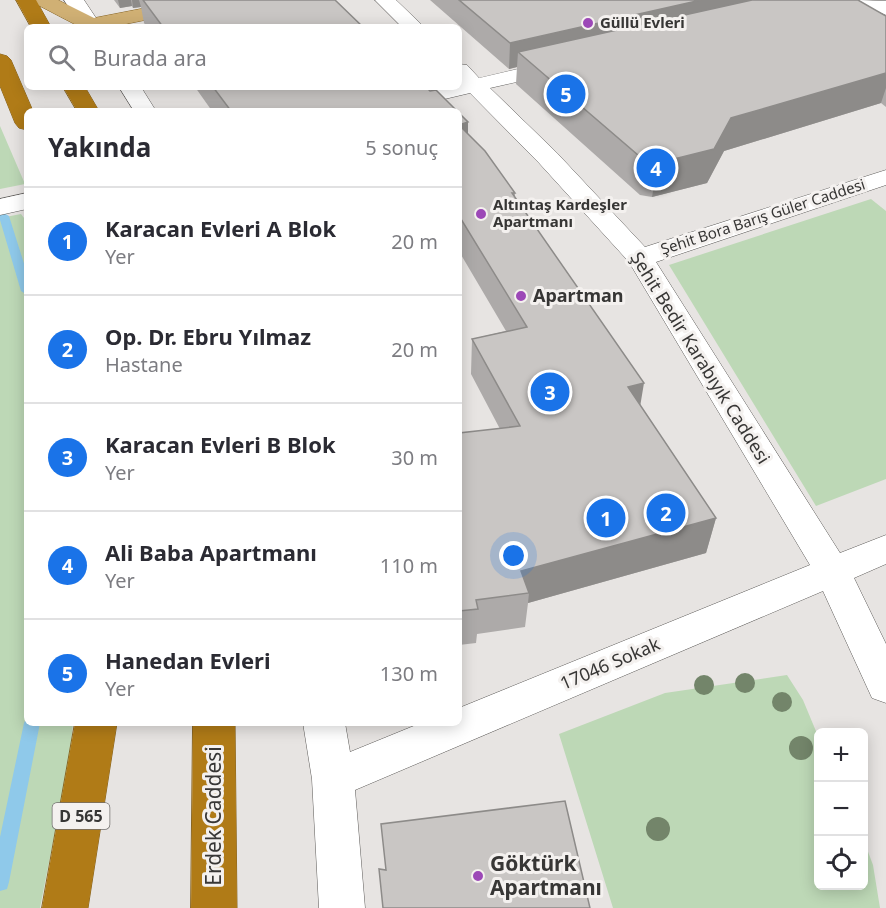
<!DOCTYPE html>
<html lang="tr">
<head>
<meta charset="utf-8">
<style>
  body { margin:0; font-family:"Noto Sans",sans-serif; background:#f2f2f3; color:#2b2b33 }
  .controls { position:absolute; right:18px; bottom:18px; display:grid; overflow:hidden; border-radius:9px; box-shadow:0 3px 15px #0003 }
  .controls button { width:54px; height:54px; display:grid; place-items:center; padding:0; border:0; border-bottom:2px solid #e1e1e2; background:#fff; color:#2b2b33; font:30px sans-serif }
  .you { position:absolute; left:514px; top:556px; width:21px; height:21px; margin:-15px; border:4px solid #fff; border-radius:50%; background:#1a73e8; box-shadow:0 0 0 9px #1a73e833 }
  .badge { display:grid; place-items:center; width:39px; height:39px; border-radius:50%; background:#1a73e8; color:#fff; font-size:20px; font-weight:700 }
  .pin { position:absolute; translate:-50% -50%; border:3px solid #fff; box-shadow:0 2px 6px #0006 }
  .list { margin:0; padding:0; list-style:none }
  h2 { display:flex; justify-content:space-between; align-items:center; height:78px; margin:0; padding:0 24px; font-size:26px }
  h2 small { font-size:20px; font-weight:400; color:#7c7c81 }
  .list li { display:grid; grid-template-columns:39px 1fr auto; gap:18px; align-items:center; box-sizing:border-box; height:108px; padding:0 24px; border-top:2px solid #e1e1e2 }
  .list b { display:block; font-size:22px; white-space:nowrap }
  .list p { margin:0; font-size:20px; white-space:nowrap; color:#7c7c81 }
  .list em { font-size:20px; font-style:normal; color:#7c7c81 }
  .icon { flex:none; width:33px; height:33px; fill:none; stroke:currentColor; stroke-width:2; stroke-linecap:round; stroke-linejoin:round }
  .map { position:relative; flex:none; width:886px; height:908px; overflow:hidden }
  .search { position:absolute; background:#fff; box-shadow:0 3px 15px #0003; left:24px; top:24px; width:438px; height:66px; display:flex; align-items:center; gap:15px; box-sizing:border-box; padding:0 21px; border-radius:9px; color:#7c7c81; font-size:22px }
  .panel { position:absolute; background:#fff; box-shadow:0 3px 15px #0003; left:24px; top:108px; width:438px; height:618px; border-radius:9px }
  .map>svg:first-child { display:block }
  .green { fill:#bdd8b6 }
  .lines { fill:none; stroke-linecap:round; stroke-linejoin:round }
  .stream { fill:#8fc9ea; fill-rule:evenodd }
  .minor-casing { stroke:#5d5b59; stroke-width:1 }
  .major-casing { stroke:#866322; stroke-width:1 }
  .highway-casing { stroke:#866322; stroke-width:1 }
  .minor { fill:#fff; fill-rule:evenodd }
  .major { fill:#d0b074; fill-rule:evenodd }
  .highway { fill:#b07b17; fill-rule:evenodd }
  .tree { fill:#73856a }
  .wall { fill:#adaaa9 }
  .shaded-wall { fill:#8d8b89 }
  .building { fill:#c9c6c4; stroke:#8d8b89; stroke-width:1.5 }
  .poi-dot { fill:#9c48b7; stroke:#f4f1ef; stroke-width:2 }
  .labels { text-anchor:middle; stroke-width:6; stroke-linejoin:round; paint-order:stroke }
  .far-poi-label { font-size:15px; font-weight:bold; fill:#373635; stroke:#f4f1ef; text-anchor:start }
  .far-street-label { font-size:15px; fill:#373635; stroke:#f4f1ef }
  .shield { fill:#f4f1ef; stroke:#706e6d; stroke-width:1.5 }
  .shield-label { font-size:16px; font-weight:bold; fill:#373635 }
  .poi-label { font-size:18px; font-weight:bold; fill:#373635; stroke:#f4f1ef; text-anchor:start }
  .street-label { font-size:18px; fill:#373635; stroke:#f4f1ef }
  .near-street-label { font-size:21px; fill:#373635; stroke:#f4f1ef }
  .near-poi-label { font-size:21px; font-weight:bold; fill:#373635; stroke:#f4f1ef; text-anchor:start }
</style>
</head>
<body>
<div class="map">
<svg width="886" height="908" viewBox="0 0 886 908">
  <rect width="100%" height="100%" fill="#e7e4e2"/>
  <path class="green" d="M 0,126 L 25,184 L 0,189 Z
    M 871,199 L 886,211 L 886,479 L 816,506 L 669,265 Z
    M 21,214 L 27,222 L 27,723 L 73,723 L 70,757 L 40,908 L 0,908 L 0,218 Z
    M 787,675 L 803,700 L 818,736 L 818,886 L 864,886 L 864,841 L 873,865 L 880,908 L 613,908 L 559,734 L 665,693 Z"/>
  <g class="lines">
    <path class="stream" d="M 4,213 L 9,216 L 27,273 L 27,295 L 21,291 L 0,220 L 0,214 Z
      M 27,717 L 27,723 L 40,723 L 9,882 L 7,889 L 0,891 L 0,837 L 24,723 Z"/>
    <defs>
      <path id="minor" d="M 64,0 L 84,0 L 102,27 L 82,27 Z
        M 375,0 L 396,0 L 424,27 L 402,27 Z
        M 859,0 L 886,1 L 886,15 L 862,4 Z
        M 561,59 L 569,60 L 572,65 L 569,70 L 490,88 L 557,153 L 645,247 L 886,170 L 886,185 L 656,262 L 840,553 L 886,535 L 886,564 L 854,578 L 886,644 L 886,703 L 872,698 L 823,591 L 355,790 L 365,908 L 319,908 L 312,779 L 303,723 L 345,723 L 350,752 L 421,723 L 459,723 L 459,708 L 810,565 L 629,262 L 539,163 L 470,93 L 394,111 L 354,111 L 357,106 L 439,87 L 459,87 L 459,64 L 467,65 L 479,78 Z
        M 119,87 L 141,87 L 156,111 L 134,111 Z
        M 27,193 L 27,209 L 0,215 L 0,199 Z"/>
      <path id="major" d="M 33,0 L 58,0 L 94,18 L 186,0 L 225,0 L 222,4 L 215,6 L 111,27 L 80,27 L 36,4 Z"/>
      <path id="highway" d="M 16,0 L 36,0 L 51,27 L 31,27 Z
        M 0,54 L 7,56 L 11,60 L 33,111 L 27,111 L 27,130 L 19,128 L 15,123 L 0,86 Z
        M 63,87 L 85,87 L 99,111 L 77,111 Z
        M 75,723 L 117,723 L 88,908 L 42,908 Z
        M 193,723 L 235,723 L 237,908 L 191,908 Z"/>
    </defs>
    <use href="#minor" class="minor-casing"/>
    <use href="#major" class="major-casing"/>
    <use href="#highway" class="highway-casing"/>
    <use href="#minor" class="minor"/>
    <use href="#major" class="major"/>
    <use href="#highway" class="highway"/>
  </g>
  <g class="tree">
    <circle cx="745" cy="683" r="10"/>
    <circle cx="704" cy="685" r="10"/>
    <circle cx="782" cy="702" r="10"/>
    <circle cx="801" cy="748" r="12"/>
    <circle cx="658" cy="829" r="12"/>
  </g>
  <path class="wall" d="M 114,0 L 335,0 L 363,27 L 147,27 L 144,23 L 141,7 L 133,8 L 132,6 L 120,8 Z
    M 430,0 L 858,0 L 886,16 L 886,107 L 881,103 L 724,151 L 707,183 L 652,197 L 640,195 L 516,84 L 517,67 L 509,69 Z
    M 195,87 L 426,87 L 457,111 L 212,111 Z
    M 459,113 L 468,134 L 515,193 L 515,198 L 640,405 L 716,518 L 706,553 L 528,603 L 525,627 L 477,634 L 476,643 L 459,645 L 459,433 L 500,429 L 471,374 L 472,339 L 506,331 L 460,253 Z"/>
  <path class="shaded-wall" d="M 118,0 L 131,0 L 132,6 L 120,8 Z
    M 132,0 L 139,0 L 141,7 L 133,8 Z
    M 701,0 L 800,0 L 518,52 L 517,67 L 509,69 L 510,43 Z
    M 886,73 L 886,88 L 881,103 L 724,151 L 707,183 L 652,197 L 658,163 L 731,118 Z
    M 468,122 L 468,156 L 459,125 Z
    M 459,219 L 461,219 L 460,253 L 459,253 Z
    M 644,383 L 638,419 L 628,387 Z
    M 716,518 L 706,553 L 528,603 L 529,593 L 521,571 Z"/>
  <path class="building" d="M 143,0 L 335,0 L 363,27 L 163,27 Z
    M 459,0 L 701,0 L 510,43 Z
    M 752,0 L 858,0 L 886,16 L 886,73 L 731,118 L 714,149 L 658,163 L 645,161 L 518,52 Z
    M 213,87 L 426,87 L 430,91 L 436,90 L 457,111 L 231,111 Z
    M 459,113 L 468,122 L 459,125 Z
    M 459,125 L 485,151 L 515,193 L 512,193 L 644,383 L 628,387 L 716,518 L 521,571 L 529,593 L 476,600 L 478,609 L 459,611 L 459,433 L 520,426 L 472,339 L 527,327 L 461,219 L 459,219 Z
    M 565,801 L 590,908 L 383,908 L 379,869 L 386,870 L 381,824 Z"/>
  <g class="poi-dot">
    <circle cx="588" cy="23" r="6"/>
    <circle cx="481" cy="214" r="6"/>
    <circle cx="521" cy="296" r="6"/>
    <circle cx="478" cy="876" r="6"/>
  </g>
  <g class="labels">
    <g class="far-poi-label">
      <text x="600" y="28">Güllü Evleri</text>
      <text x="493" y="210">Altıntaş Kardeşler<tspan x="493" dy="17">Apartmanı</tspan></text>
    </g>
    <g class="far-street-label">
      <text transform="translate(763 217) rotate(-18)" y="5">Şehit Bora Barış Güler Caddesi</text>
    </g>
    <rect class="shield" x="52.5" y="803" width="57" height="26" rx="4.5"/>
    <g class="shield-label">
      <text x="81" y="822">D 565</text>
    </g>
    <g class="poi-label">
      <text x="533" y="302">Apartman</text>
    </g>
    <g class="street-label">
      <text transform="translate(700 358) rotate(58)" y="6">Şehit Bedir Karabıyık Caddesi</text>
      <text transform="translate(610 664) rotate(-23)" y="6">17046 Sokak</text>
    </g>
    <g class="near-street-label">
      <text transform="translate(214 816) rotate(-90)" y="7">Erdek Caddesi</text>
    </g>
    <g class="near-poi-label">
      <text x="490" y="871">Göktürk<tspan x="490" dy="24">Apartmanı</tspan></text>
    </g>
  </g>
</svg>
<div class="controls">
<button>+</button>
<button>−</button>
<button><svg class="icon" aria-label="locate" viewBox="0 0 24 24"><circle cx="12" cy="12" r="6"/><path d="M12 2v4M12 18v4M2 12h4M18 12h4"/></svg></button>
</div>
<div class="you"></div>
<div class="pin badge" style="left:606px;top:518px">1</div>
<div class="pin badge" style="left:666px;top:513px">2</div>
<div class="pin badge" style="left:550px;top:392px">3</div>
<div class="pin badge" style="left:656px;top:168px">4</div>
<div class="pin badge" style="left:566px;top:94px">5</div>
<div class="search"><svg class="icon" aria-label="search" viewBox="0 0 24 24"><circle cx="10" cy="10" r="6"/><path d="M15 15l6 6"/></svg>Burada ara</div>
<section class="panel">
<h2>Yakında<small>5 sonuç</small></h2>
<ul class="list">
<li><span class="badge">1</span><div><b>Karacan Evleri A Blok</b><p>Yer</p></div><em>20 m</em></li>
<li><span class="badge">2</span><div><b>Op. Dr. Ebru Yılmaz</b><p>Hastane</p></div><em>20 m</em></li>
<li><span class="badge">3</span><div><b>Karacan Evleri B Blok</b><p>Yer</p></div><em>30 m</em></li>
<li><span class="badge">4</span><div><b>Ali Baba Apartmanı</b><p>Yer</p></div><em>110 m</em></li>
<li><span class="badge">5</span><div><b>Hanedan Evleri</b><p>Yer</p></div><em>130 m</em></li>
</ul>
</section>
</div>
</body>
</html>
